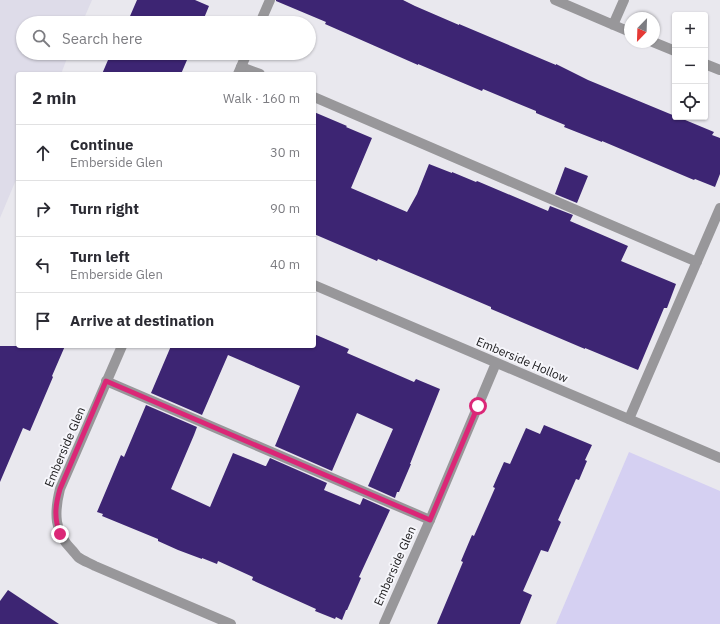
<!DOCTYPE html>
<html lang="en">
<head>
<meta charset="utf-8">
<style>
  body { margin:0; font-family:"IBM Plex Sans",sans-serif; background:#f2f2f3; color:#2b2b33 }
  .controls { position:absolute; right:12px; top:12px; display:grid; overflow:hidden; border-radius:4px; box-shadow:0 1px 3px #0004 }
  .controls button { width:36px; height:36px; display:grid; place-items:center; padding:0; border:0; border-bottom:1px solid #e1e1e2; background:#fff; color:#2b2b33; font:20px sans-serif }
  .compass { position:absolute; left:624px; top:12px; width:36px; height:36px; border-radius:50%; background:#fff; box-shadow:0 1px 3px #0004; rotate:203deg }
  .stop { position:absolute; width:12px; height:12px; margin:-9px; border:3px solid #db2777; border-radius:50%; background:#fff }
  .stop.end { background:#db2777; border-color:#fff; box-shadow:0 1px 4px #0008 }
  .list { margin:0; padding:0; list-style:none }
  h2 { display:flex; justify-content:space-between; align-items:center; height:52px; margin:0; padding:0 16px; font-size:17px }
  h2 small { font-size:13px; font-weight:400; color:#7c7c81 }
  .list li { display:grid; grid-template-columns:26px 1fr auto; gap:12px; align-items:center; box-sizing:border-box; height:56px; padding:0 16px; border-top:1px solid #e1e1e2 }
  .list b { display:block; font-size:15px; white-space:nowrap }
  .list p { margin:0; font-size:13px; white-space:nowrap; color:#7c7c81 }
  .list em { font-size:13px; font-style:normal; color:#7c7c81 }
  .icon { flex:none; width:22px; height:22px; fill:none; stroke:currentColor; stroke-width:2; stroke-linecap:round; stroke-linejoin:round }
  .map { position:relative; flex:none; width:720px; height:624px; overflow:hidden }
  .search { position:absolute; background:#fff; box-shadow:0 1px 3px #0004; left:16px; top:16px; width:300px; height:44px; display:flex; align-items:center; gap:10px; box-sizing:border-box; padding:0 14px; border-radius:22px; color:#7c7c81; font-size:15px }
  .panel { position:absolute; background:#fff; box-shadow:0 1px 3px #0004; left:16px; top:72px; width:300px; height:276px; border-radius:4px }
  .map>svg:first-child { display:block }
  .built { fill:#dedce9 }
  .green { fill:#d5d0f2 }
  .building { fill:#3d2573 }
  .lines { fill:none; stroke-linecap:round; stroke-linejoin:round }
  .service { stroke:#98979a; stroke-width:10 }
  .minor { stroke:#98979a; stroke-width:10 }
  .route { stroke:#db2777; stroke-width:5 }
  .labels { text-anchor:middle; stroke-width:4; stroke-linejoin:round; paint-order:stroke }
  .street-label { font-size:12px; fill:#1a191b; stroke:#f6f6fb }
</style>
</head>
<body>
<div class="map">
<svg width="720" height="624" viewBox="0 0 720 624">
  <rect width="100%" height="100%" fill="#e9e8ee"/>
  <path class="built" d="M 0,0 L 92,0 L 82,23 L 23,23 L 23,53 L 69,53 L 61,74 L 18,74 L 18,175 L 0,218 Z"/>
  <path class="green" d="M 629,452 L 720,491 L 720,624 L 556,624 Z"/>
  <path class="building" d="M 137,0 L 195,0 L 209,6 L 202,23 L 127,23 Z
    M 276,0 L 403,0 L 415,6 L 459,25 L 459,24 L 556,65 L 556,64 L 588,80 L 675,116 L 675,117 L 678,117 L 714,132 L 712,135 L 720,138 L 720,174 L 715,187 L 695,179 L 694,180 L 602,141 L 602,142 L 564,127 L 565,125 L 536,113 L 536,111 L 483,89 L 482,91 L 418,64 L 418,65 L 325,24 L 326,22 L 276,1 Z
    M 111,53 L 190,53 L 181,74 L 102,74 Z
    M 314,112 L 347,126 L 346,127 L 372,138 L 351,188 L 407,212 L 417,194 L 429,164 L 452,173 L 452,172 L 476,182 L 477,181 L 548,211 L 550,206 L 573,215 L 570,221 L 628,246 L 621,261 L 676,284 L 667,308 L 664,308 L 638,370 L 585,348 L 585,349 L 491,309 L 491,307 L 430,281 L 378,259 L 377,261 L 314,234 Z
    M 565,167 L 588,176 L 577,203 L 555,194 Z
    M 314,334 L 349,349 L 347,353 L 414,382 L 416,379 L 440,389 L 410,464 L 411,464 L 399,492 L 397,492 L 395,498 L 368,486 L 393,429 L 357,413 L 332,471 L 275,446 L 300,386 L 228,355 L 202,415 L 151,393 L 171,346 L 314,346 Z
    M 0,346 L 65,346 L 52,376 L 53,377 L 30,431 L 23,428 L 0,482 Z
    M 146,405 L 197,427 L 194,435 L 171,489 L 210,507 L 233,453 L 265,466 L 266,466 L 270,458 L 327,483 L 324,490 L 360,505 L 363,498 L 390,510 L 359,577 L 361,578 L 347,610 L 346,610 L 342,620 L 336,617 L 335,619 L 315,611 L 316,609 L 252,580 L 253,577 L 218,561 L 217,564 L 202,558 L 202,559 L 178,550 L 158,541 L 158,539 L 102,516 L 103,514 L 97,512 L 121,455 L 124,457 Z
    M 544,425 L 592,445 L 585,460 L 587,461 L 579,480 L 576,479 L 558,520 L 561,522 L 548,552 L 541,550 L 523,591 L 532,595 L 520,624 L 437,624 L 463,562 L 461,561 L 472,535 L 474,536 L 495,488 L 493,487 L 504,462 L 510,464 L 526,428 L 540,434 Z
    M 8,590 L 59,624 L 0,624 L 0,601 Z"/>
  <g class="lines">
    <path class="service" d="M 241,67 L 260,74
      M 314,97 L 697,262
      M 106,381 L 430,520
      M 629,419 L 720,208"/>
    <path class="minor" d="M 555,0 L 630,32
      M 260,23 L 270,0
      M 613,25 L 624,0
      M 653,42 L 675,51
      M 705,64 L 720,70
      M 238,74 L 247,53
      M 314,285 L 720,458
      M 122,346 L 60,489 C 54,513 54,532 72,550 C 74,552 76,555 78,557 C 83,561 90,563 95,566 L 231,624
      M 384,624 L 430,520 L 496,363"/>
  </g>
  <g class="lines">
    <path class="route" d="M 60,534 C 54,518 55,506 60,489 L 106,381 L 430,520 L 478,406"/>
  </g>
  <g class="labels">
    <g class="street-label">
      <text transform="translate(522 360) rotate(23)" y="4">Emberside Hollow</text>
      <text transform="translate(65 447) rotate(-67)" y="4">Emberside Glen</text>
      <text transform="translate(395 566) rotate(-66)" y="4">Emberside Glen</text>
    </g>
  </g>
</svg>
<div class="controls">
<button>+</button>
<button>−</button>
<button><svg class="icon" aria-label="locate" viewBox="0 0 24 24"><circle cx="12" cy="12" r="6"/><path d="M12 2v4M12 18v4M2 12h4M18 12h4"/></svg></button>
</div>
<svg class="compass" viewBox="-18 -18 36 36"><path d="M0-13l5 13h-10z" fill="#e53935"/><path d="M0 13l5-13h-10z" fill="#7c7c81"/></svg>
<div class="stop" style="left:478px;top:406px"></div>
<div class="stop end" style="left:60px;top:534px"></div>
<div class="search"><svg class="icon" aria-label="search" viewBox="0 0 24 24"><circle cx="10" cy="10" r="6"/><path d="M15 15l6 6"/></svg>Search here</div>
<section class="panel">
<h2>2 min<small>Walk · 160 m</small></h2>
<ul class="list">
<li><svg class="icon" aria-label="ahead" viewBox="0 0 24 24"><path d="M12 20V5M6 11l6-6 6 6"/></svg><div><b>Continue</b><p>Emberside Glen</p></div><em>30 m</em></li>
<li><svg class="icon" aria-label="right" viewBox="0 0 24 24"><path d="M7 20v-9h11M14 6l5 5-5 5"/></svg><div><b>Turn right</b></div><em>90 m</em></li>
<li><svg class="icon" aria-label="left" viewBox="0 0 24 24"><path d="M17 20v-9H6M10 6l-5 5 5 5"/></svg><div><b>Turn left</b><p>Emberside Glen</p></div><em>40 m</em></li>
<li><svg class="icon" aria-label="arrive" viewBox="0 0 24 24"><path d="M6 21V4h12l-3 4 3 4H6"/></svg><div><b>Arrive at destination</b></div></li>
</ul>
</section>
</div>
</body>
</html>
